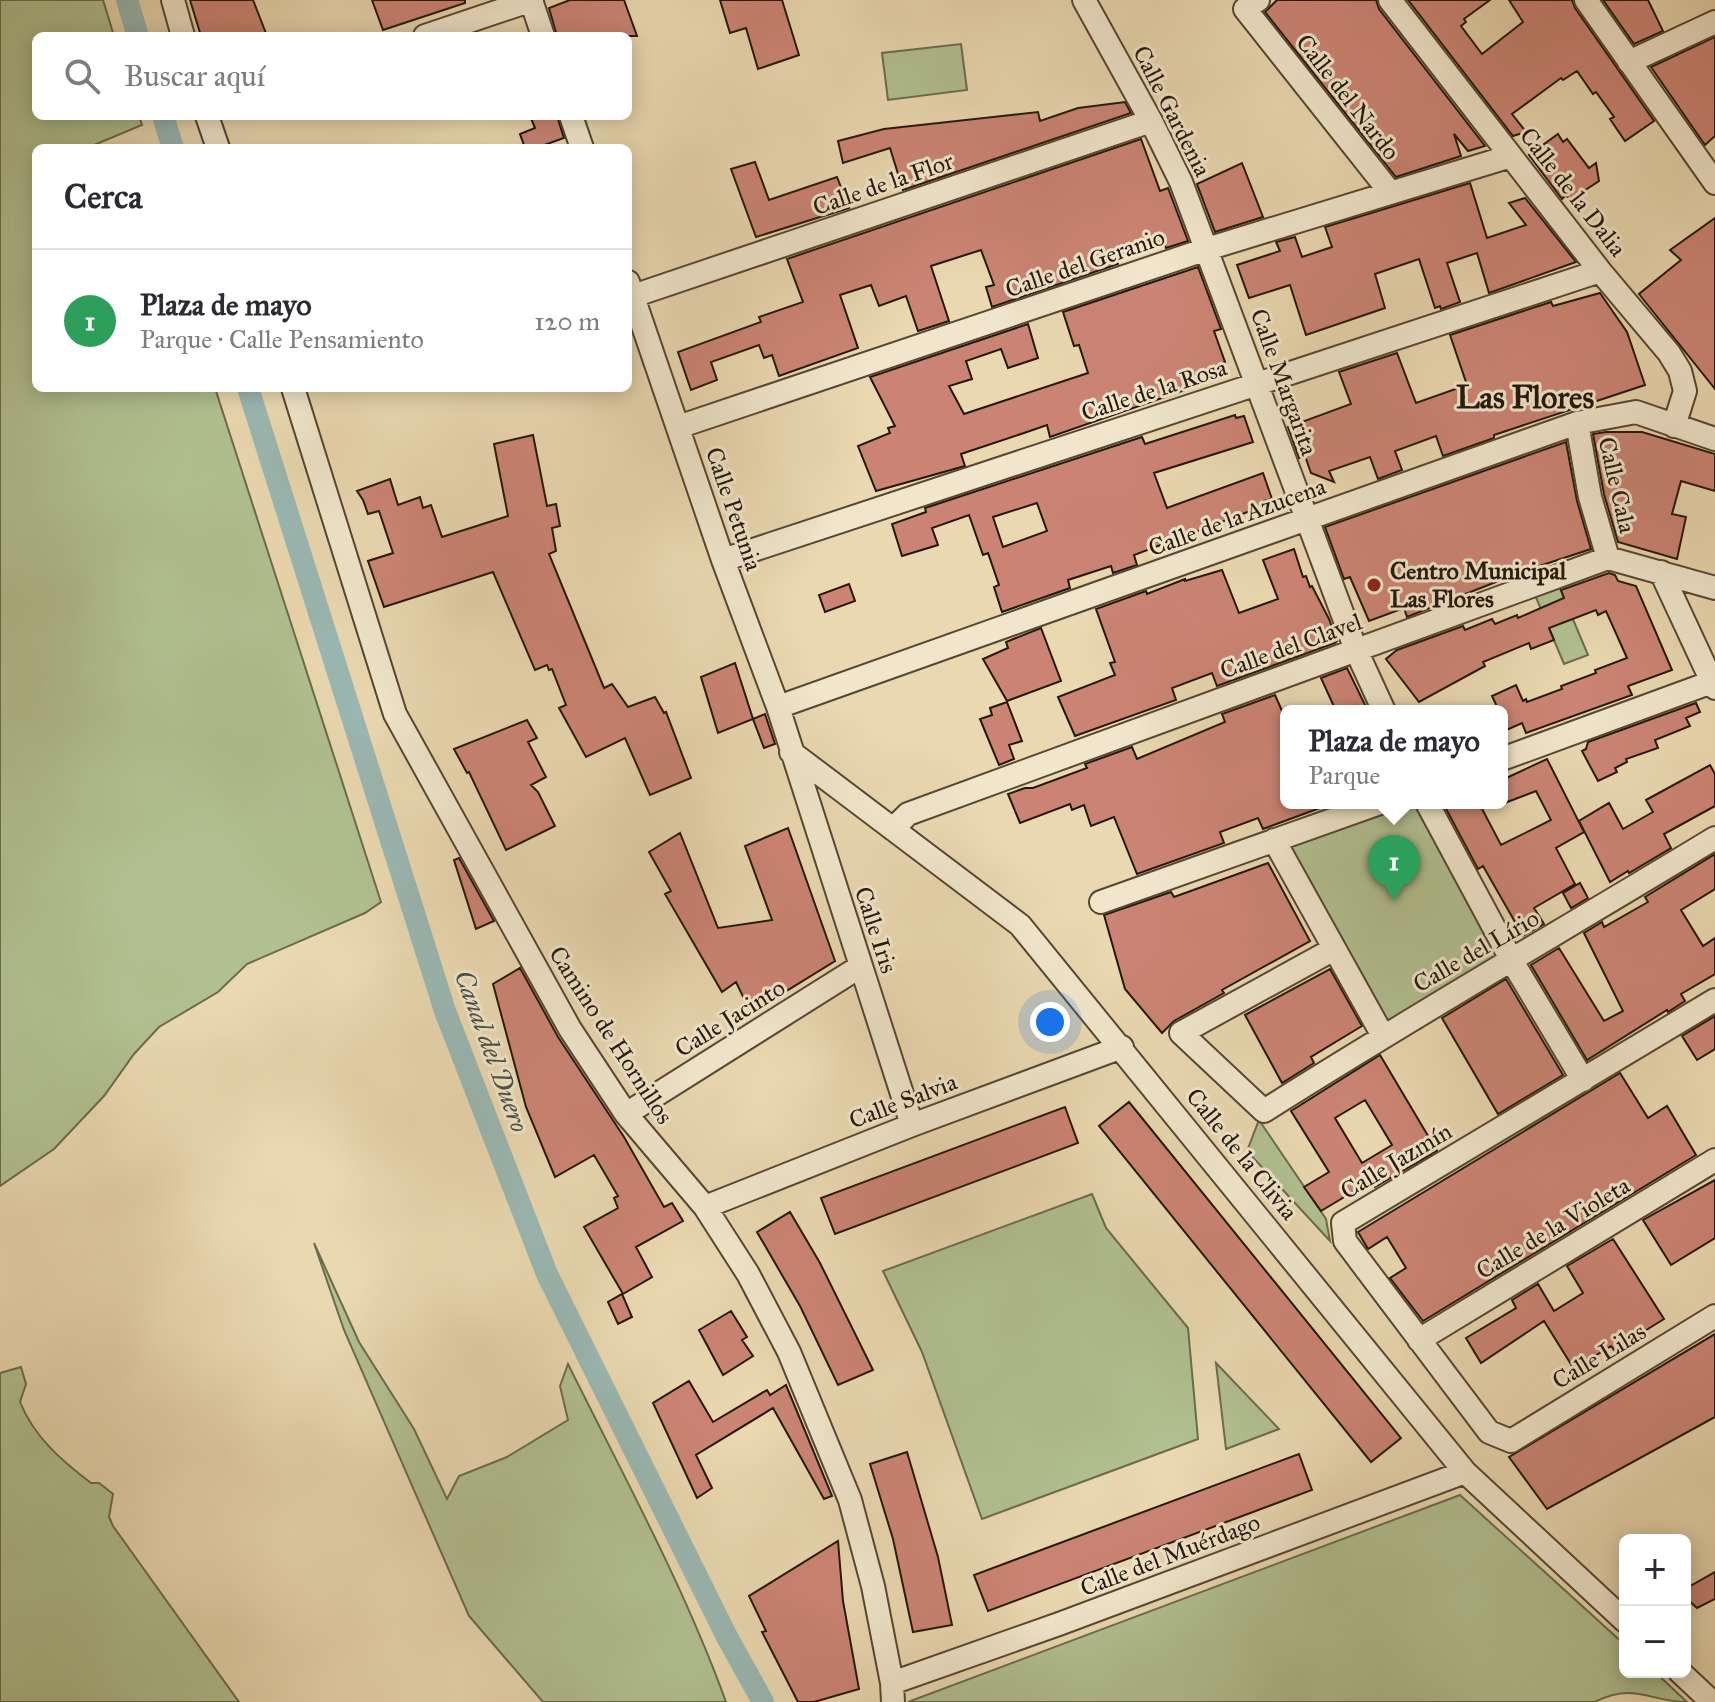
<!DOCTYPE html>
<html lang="es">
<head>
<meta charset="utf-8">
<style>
  body { margin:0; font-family:"IM FELL Great Primer",serif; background:#f7f7f7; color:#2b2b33 }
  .controls { position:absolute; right:24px; bottom:24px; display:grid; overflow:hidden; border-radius:12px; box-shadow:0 4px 20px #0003 }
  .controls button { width:72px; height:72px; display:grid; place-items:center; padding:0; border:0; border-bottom:2px solid #e1e1e2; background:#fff; color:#2b2b33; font:40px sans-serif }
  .you { position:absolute; left:1050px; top:1022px; width:28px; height:28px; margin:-20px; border:6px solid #fff; border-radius:50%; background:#1a73e8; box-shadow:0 0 0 12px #1a73e833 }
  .badge { display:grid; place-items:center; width:52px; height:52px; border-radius:50%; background:#0b8043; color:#fff; font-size:26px; font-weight:700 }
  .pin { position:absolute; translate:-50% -66px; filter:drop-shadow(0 2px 4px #0008) }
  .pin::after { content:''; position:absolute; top:42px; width:28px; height:24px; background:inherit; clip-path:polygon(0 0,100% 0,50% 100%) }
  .popup { position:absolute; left:1280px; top:705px; width:228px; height:104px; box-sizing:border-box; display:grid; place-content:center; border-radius:12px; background:#fff; filter:drop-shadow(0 2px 6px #0005); font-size:26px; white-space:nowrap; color:#7c7c81 }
  .popup b { font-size:30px; color:#2b2b33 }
  .popup::after { content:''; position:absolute; left:50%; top:100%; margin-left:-16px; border:16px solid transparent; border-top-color:#fff }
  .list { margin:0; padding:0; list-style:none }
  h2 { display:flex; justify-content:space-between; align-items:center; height:104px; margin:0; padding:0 32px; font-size:34px }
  h2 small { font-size:26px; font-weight:400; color:#7c7c81 }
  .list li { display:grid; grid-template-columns:52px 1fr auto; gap:24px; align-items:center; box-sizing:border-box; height:144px; padding:0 32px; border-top:2px solid #e1e1e2 }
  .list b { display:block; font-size:30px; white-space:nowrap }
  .list p { margin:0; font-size:26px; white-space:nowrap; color:#7c7c81 }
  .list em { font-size:26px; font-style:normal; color:#7c7c81 }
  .icon { flex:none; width:44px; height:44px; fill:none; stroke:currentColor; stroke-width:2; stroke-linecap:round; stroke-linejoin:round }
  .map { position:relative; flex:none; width:1715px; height:1702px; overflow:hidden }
  .search { position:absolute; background:#fff; box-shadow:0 4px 20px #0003; left:32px; top:32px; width:600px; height:88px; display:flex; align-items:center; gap:20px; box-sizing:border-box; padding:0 28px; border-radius:12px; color:#7c7c81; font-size:30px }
  .panel { position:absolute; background:#fff; box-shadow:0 4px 20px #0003; left:32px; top:144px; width:600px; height:248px; border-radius:12px }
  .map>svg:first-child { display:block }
  .green { fill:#b1c090; stroke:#6a6c4d; stroke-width:2 }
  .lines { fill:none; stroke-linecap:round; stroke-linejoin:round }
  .canal { stroke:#9ab8b3; stroke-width:22 }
  .building { fill:#cb8474; stroke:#24170a; stroke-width:2; fill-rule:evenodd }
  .street-casing { stroke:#564734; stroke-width:26 }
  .street { stroke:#f1e6cc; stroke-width:22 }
  .poi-dot { fill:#8f2418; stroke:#f1e6cc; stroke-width:3 }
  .labels { text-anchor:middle; stroke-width:6; stroke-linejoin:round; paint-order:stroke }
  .street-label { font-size:24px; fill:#24170a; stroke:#f1e6cc }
  .poi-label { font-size:24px; font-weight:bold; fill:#24170a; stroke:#f1e6cc; text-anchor:start }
  .water-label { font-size:26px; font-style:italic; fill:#4d4f45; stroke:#f1e6cc }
  .district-label { font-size:32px; font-weight:bold; fill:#24170a; stroke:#f1e6cc }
</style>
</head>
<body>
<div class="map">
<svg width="1715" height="1702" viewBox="0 0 1715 1702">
  <rect width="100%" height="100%" fill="#ead8b0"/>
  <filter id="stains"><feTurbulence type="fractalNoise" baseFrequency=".0025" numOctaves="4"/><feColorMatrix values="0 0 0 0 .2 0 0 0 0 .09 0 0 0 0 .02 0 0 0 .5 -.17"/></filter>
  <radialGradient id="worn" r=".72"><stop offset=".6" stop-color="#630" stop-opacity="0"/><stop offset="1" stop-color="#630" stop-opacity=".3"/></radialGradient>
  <path class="green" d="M 0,0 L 103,0 L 114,36 L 36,36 L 36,116 L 139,116 L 142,125 L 87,148 L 36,148 L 36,388 L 215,388 L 381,902 L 365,913 L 247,964 L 218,992 L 159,1027 L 134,1054 L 104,1096 L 54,1149 L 0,1186 Z
    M 961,44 L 967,90 L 888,100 L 882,53 Z
    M 1559,586 L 1588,655 L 1564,664 L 1535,595 Z
    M 1380,803 L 1427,803 L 1512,961 L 1383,1036 L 1274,840 Z
    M 1259,1120 L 1326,1219 L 1330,1241 L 1247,1151 Z
    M 1092,1194 L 1106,1228 L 1188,1328 L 1198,1439 L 982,1519 L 922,1352 L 883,1271 Z
    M 314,1243 L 359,1342 L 414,1429 L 447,1499 L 459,1476 L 507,1457 L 568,1420 L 560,1386 L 568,1364 C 623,1475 684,1586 726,1702 L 543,1702 L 469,1616 L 344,1330 Z
    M 1216,1363 L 1279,1429 L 1226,1449 Z
    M 21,1367 L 26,1384 L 20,1402 C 34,1437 62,1461 91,1483 L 99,1483 L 113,1494 L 109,1517 L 113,1526 L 239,1702 L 0,1702 L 0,1373 Z
    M 1460,1495 L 1625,1645 L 1625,1672 L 1655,1672 L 1687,1702 C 1650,1702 1635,1682 1595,1702 L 908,1702 Z"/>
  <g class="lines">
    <path class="canal" d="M 127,0 L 138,36
      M 163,116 L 173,148
      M 248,388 L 445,1011 L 547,1274 L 727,1637 L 763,1702"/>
  </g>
  <path class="building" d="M 190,0 L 253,0 L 267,36 L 201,36 Z
    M 372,0 L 465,0 L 465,3 L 383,30 Z
    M 570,0 L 624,0 L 637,36 L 557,36 L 549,8 Z
    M 720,0 L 782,0 L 799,55 L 758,69 L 746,28 L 730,33 Z
    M 1277,0 L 1376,0 L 1379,9 L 1485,146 L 1468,151 L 1454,134 L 1461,156 L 1396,177 L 1265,12 Z
    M 1408,0 L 1490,0 L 1464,19 L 1466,22 L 1461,26 L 1482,54 L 1523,22 L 1509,0 L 1572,0 L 1575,8 L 1654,121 L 1625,141 L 1610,119 L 1614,117 L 1596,92 L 1593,94 L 1577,71 L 1563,80 L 1561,78 L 1512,114 L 1526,132 L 1513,136 Z
    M 1603,0 L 1648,0 L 1663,31 L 1634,44 Z
    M 1715,37 L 1715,136 L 1705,145 L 1651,67 Z
    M 1125,102 L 1131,113 L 903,190 L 890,148 L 843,163 L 838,141 L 884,129 L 1038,112 L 1040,121 L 1078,108 Z
    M 530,116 L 557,116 L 564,138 L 536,148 L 525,148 L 520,134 L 535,128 Z
    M 1558,134 L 1563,142 L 1567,139 L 1589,168 L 1596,163 L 1599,181 L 1570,200 L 1566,195 L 1562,199 L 1529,155 Z
    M 1141,139 L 1160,191 L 1168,188 L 1188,241 L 1166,248 L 1163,240 L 1115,256 L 1118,264 L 992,307 L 986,287 L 994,285 L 981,250 L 931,266 L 949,321 L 918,331 L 906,296 L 879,306 L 871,285 L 840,295 L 858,348 L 779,376 L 772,355 L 764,358 L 759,345 L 711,362 L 717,380 L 691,390 L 678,352 L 761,322 L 759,317 L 803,302 L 787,259 Z
    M 755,162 L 769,200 L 837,177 L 849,208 L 756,237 L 731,169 Z
    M 1242,163 L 1263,217 L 1215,232 L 1197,184 Z
    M 1470,183 L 1487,238 L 1526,225 L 1509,203 L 1525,198 L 1576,262 L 1489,293 L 1477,253 L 1447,263 L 1460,302 L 1441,309 L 1440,306 L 1435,308 L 1419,259 L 1375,274 L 1385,308 L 1306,335 L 1290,285 L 1249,298 L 1237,265 L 1280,251 L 1276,242 L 1295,237 L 1302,257 L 1332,247 L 1325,227 Z
    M 1715,218 L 1715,389 L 1639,294 L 1681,260 L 1670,250 Z
    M 1198,267 L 1221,329 L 1214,331 L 1225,362 L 1187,377 L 1191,388 L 1050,437 L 1047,425 L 1024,433 L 961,454 L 965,466 L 876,491 L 858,446 L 890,433 L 888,428 L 895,426 L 870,377 L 1028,324 L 1038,358 L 1008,368 L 1001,349 L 966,361 L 972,379 L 949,386 L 964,414 L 1088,373 L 1079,345 L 1074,346 L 1063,312 Z
    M 1600,293 L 1627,332 L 1645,385 L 1494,435 L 1494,438 L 1443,456 L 1436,436 L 1395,451 L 1402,470 L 1378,479 L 1370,457 L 1329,471 L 1334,482 L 1311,473 L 1305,456 L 1299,458 L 1288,427 L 1351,404 L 1339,372 L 1397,353 L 1416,403 L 1467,385 L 1450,335 L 1551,302 L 1553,306 Z
    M 1235,415 L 1236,418 L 1244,416 L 1253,442 L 1154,473 L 1167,508 L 1263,473 L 1272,499 L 1264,501 L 1266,505 L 1134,555 L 1137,565 L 1113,573 L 1111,566 L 1068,580 L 1070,588 L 1002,612 L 994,587 L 999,585 L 988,553 L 983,555 L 969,515 L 932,528 L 938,545 L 902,556 L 892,524 L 926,512 L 925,508 L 1142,437 L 1145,444 ZM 1037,503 L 1047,531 L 1003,547 L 993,517 Z
    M 1606,432 L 1642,432 L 1715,454 L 1715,491 L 1681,481 L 1672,514 L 1686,517 L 1677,559 L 1618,542 L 1604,494 L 1593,434 Z
    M 533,435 L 547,506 L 556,504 L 560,526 L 552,528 L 556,551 L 549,554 L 604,688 L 612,684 L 628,707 L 655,697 L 664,713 L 666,712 L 691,778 L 650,795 L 625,738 L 586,757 L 559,708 L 566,705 L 552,669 L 549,670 L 547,665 L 535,670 L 493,572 L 384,607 L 368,561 L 393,553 L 379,511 L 368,514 L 363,500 L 357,491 L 390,479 L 398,505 L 420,497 L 423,508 L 431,505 L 442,537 L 508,516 L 494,444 Z
    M 1566,442 L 1577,501 L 1591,549 L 1524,571 L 1407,617 L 1404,608 L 1369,621 L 1350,577 L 1344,579 L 1325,527 Z
    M 1294,549 L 1303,577 L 1306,576 L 1310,587 L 1312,586 L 1329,619 L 1337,641 L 1335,643 L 1217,686 L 1212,673 L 1172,688 L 1176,700 L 1075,736 L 1058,697 L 1115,675 L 1110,663 L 1115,662 L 1096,609 L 1146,591 L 1147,594 L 1185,579 L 1185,581 L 1222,570 L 1239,613 L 1278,599 L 1263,560 Z
    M 1609,573 L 1615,575 L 1618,581 L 1636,586 L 1672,670 L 1628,686 L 1632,695 L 1526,733 L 1522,723 L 1502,732 L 1502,711 L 1499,711 L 1492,696 L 1516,685 L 1523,701 L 1526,699 L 1527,702 L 1562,689 L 1561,686 L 1596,673 L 1595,670 L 1627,658 L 1606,611 L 1598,615 L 1596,610 L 1549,628 L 1554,640 L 1531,649 L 1529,643 L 1483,662 L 1485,666 L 1419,702 L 1386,659 L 1397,650 L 1463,626 L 1465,630 L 1492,619 L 1495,624 L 1517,615 L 1518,618 L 1564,598 L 1561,590 Z
    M 849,584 L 855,601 L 825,612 L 819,595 Z
    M 1041,628 L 1061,681 L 1007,701 L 983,659 L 1008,648 L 1006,642 Z
    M 735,663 L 753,719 L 718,733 L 701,677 Z
    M 1347,668 L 1368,711 L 1336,711 L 1321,678 Z
    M 1275,695 L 1286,720 L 1286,803 L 1328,805 L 1263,829 L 1258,818 L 1220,832 L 1224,843 L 1137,874 L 1114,817 L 1091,826 L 1084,805 L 1072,810 L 1070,804 L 1020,823 L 1008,794 L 1025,788 L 1033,788 L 1087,768 L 1085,764 L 1132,747 L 1137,759 L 1225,722 L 1222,714 Z
    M 1007,702 L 1022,741 L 1009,745 L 1014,759 L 999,765 L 980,719 L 992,715 L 990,708 Z
    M 1696,703 L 1700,712 L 1686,718 L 1690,726 L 1655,740 L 1658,748 L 1626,759 L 1627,762 L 1615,768 L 1617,772 L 1598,781 L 1582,751 L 1586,749 L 1588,742 Z
    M 765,714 L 775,744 L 764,748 L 753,719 Z
    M 527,720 L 537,738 L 528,742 L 546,777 L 531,785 L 538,792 L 555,826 L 506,850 L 469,772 L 467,773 L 454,749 Z
    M 1547,759 L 1584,832 L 1556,848 L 1575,884 L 1534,908 L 1544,924 L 1523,936 L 1483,866 L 1478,869 L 1443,803 L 1479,803 L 1501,845 L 1551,820 L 1536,791 L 1502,804 L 1502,780 Z
    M 1710,765 L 1715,774 L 1715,806 L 1664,834 L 1671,848 L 1629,873 L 1628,871 L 1610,882 L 1579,821 L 1609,803 L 1623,829 L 1653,812 L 1646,800 Z
    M 788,828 L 835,961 L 775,998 L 757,1006 L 756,1003 L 748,1007 L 736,982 L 722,992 L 665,894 L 671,891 L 649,852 L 680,833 L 718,928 L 772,920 L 745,846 Z
    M 1715,854 L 1715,889 L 1681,910 L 1703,946 L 1715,938 L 1715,974 L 1681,994 L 1685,1001 L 1668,1012 L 1667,1010 L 1587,1060 L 1531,965 L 1559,948 L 1604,1021 L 1623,1011 L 1584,933 L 1602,922 L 1604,927 L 1648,902 L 1645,897 Z
    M 459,858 L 494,921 L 476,929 L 454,860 Z
    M 1268,863 L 1310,941 L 1222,990 L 1224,993 L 1174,1021 L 1162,1033 L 1125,989 L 1104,915 L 1171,892 L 1174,897 Z
    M 1580,883 L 1588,898 L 1571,908 L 1563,893 Z
    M 520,968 L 558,1037 L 624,1137 L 664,1207 L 672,1203 L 683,1221 L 636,1247 L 652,1277 L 623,1294 L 584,1227 L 618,1208 L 614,1198 L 618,1196 L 594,1155 L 555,1177 L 526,1107 L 493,984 Z
    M 1330,969 L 1362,1026 L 1311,1057 L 1314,1063 L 1282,1083 L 1245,1015 Z
    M 1506,979 L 1563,1075 L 1498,1114 L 1442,1018 Z
    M 1715,1016 L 1715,1049 L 1697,1060 L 1682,1036 Z
    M 1380,1055 L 1437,1151 L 1375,1187 L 1371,1181 L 1321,1211 L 1304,1187 L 1329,1172 L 1291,1111 ZM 1365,1100 L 1392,1145 L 1362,1163 L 1335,1118 Z
    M 1620,1073 L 1648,1118 L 1667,1106 L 1696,1155 L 1423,1321 L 1390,1278 L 1406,1268 L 1387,1237 L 1368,1249 L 1358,1232 Z
    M 1129,1102 L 1401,1438 L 1371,1462 L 1099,1126 Z
    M 1065,1107 L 1078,1143 L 835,1234 L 821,1198 Z
    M 1715,1180 L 1715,1238 L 1671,1265 L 1643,1220 Z
    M 790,1212 L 820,1263 L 873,1370 L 838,1385 L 800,1306 L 757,1232 Z
    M 1613,1239 L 1664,1319 L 1614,1350 L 1611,1346 L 1574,1369 L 1544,1321 L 1481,1363 L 1466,1338 L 1516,1308 L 1512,1300 L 1538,1284 L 1554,1311 L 1583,1293 L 1567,1266 Z
    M 622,1294 L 632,1317 L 618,1324 L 608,1302 Z
    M 731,1311 L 747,1337 L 742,1340 L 753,1356 L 723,1375 L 699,1330 Z
    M 1715,1334 L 1715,1417 L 1547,1509 L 1509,1457 Z
    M 689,1381 L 713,1422 L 767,1390 L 770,1395 L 786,1385 L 832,1496 L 824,1499 L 773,1408 L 696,1455 L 712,1488 L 697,1498 L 653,1403 Z
    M 907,1452 L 938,1557 L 952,1625 L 913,1632 L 893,1539 L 870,1464 Z
    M 1299,1454 L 1312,1490 L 988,1611 L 974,1575 Z
    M 838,1541 L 843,1601 L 859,1689 L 814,1702 L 798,1702 L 762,1632 L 766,1631 L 749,1596 Z
    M 1715,1572 L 1715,1599 L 1697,1608 L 1685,1597 L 1685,1589 Z"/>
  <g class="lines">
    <defs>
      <path id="street" d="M 173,0 L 183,36
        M 531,0 L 543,36
        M 1084,0 L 1151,121 L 1181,182 L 1356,650 L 1384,711
        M 1258,0 L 1245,9 L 1390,192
        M 1390,0 L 1600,271 L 1669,353 L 1680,371 L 1685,391 L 1674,426
        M 1586,0 L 1715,183
        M 425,36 L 532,0
        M 1629,62 L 1715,22
        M 207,116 L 218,148
        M 571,116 L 582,148
        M 628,282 L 723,560 L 778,707 L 912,1125
        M 633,296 L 1151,121
        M 293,388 L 395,714 L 570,1029 L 626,1114 L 705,1207 L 748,1274 L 789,1352 L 850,1500 L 873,1586 L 892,1683 L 893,1702
        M 1577,423 L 1590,497 L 1608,558
        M 678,427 L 1207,249 L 1511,156
        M 723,560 L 1600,271
        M 1661,572 L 1715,688
        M 778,707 L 1577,423 L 1636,412 L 1715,439
        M 791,752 L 1020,925 L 1465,1472 L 1625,1621
        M 1502,759 L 1712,682
        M 1427,803 L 1512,961 L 1583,1080
        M 893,829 L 908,814 L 1608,558 L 1715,588
        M 1274,840 L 1383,1036
        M 1101,902 L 1380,803
        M 1334,949 L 1181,1033 L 1264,1111 C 1412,1017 1565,929 1715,838
        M 1715,1000 L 1343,1223 L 1345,1241 L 1489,1432 L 1511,1441 L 1715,1316
        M 626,1114 L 861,966
        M 705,1207 L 912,1125 L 1122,1047
        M 1419,1340 L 1715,1160
        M 1680,1672 L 1712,1702
        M 892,1683 L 1059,1624 L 1465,1472"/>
    </defs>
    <use href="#street" class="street-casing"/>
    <use href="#street" class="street"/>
  </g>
  <circle class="poi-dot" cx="1374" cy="585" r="8"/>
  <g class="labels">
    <g class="street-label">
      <text transform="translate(1348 97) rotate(52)" y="8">Calle del Nardo</text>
      <text transform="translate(1172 111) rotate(63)" y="8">Calle Gardenia</text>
      <text transform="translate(883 184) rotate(-19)" y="8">Calle de la Flor</text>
      <text transform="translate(1573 192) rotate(52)" y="8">Calle de la Dalia</text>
      <text transform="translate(1085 263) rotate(-19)" y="8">Calle del Geranio</text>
      <text transform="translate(1284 382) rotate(70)" y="8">Calle Margarita</text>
      <text transform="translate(1154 390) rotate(-18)" y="8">Calle de la Rosa</text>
      <text transform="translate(1617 485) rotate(77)" y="8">Calle Cala</text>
      <text transform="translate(734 509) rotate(71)" y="8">Calle Petunia</text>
      <text transform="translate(1237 517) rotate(-20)" y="8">Calle de la Azucena</text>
      <text transform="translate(1291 646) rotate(-20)" y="8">Calle del Clavel</text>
      <text transform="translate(876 930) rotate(72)" y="8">Calle Iris</text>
      <text transform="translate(1476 951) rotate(-30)" y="8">Calle del Lírio</text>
      <text transform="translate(730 1018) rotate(-32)" y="8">Calle Jacinto</text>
      <text transform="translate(611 1035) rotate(57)" y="8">Camino de Hornillos</text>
      <text transform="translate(903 1101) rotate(-21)" y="8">Calle Salvia</text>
      <text transform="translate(1242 1154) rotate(51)" y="8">Calle de la Clivia</text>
      <text transform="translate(1396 1161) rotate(-31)" y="8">Calle Jazmín</text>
      <text transform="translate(1553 1228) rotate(-31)" y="8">Calle de la Violeta</text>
      <text transform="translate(1599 1356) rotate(-31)" y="8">Calle Lilas</text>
      <text transform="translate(1170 1555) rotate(-21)" y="8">Calle del Muérdago</text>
    </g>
    <g class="poi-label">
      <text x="1390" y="579">Centro Municipal<tspan x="1390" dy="28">Las Flores</tspan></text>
    </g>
    <g class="water-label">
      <text transform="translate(492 1051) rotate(70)" y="9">Canal del Duero</text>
    </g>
    <g class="district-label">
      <text x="1525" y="408">Las Flores</text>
    </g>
  </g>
  <rect width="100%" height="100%" filter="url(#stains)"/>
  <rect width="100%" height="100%" fill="url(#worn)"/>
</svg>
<div class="controls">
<button>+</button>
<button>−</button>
</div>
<div class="you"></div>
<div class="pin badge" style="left:1394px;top:901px;background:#2e9e5b">1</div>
<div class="popup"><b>Plaza de mayo</b>Parque</div>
<div class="search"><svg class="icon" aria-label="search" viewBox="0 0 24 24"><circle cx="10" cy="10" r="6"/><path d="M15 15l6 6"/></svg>Buscar aquí</div>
<section class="panel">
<h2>Cerca<small></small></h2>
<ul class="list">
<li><span class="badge" style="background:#2e9e5b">1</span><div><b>Plaza de mayo</b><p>Parque · Calle Pensamiento</p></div><em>120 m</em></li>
</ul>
</section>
</div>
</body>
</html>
